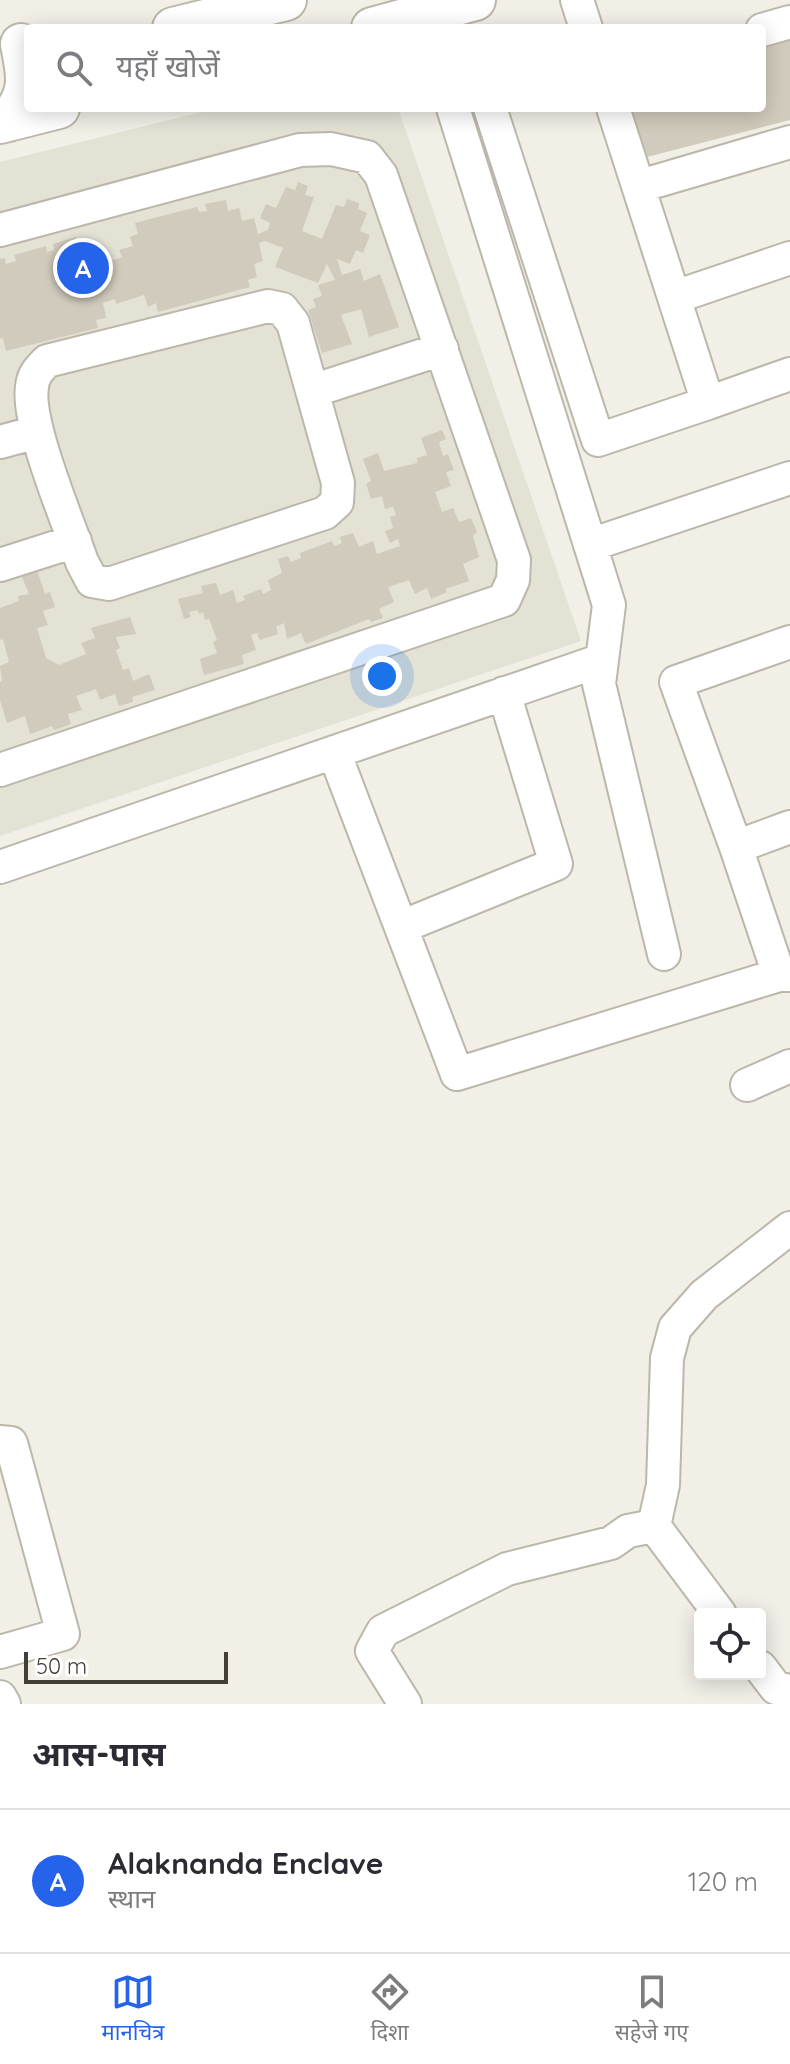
<!DOCTYPE html>
<html lang="hi">
<head>
<meta charset="utf-8">
<style>
  body { margin:0; font-family:Quicksand,"Noto Sans Devanagari",sans-serif; background:#f2f2f3; color:#2b2b33 }
  .controls { position:absolute; right:24px; bottom:24px; display:grid; overflow:hidden; border-radius:8px; box-shadow:0 4px 20px #0003 }
  .controls button { width:72px; height:72px; display:grid; place-items:center; padding:0; border:0; border-bottom:2px solid #e1e1e2; background:#fff; color:#2b2b33; font:40px sans-serif }
  .scale { position:absolute; left:24px; bottom:20px; width:204px; box-sizing:border-box; padding-left:8px; border:4px solid #433f36; border-top:0; font-size:22px; line-height:28px; white-space:nowrap; color:#433f36; -webkit-text-stroke:6px #fff; paint-order:stroke }
  .you { position:absolute; left:382px; top:676px; width:28px; height:28px; margin:-20px; border:6px solid #fff; border-radius:50%; background:#1a73e8; box-shadow:0 0 0 12px #1a73e833 }
  .badge { display:grid; place-items:center; width:52px; height:52px; border-radius:50%; background:#2563eb; color:#fff; font-size:26px; font-weight:700 }
  .pin { position:absolute; translate:-50% -50%; border:4px solid #fff; box-shadow:0 2px 8px #0006 }
  .list { margin:0; padding:0; list-style:none }
  h2 { display:flex; justify-content:space-between; align-items:center; height:104px; margin:0; padding:0 32px; font-size:34px }
  h2 small { font-size:26px; font-weight:400; color:#7c7c81 }
  .list li { display:grid; grid-template-columns:52px 1fr auto; gap:24px; align-items:center; box-sizing:border-box; height:144px; padding:0 32px; border-top:2px solid #e1e1e2 }
  .list b { display:block; font-size:30px; white-space:nowrap }
  .list p { margin:0; font-size:26px; white-space:nowrap; color:#7c7c81 }
  .list em { font-size:26px; font-style:normal; color:#7c7c81 }
  .icon { flex:none; width:44px; height:44px; fill:none; stroke:currentColor; stroke-width:2; stroke-linecap:round; stroke-linejoin:round }
  .map { position:relative; flex:none; width:790px; height:1704px; overflow:hidden }
  .search { position:absolute; background:#fff; box-shadow:0 4px 20px #0003; left:24px; right:24px; top:24px; height:88px; display:flex; align-items:center; gap:20px; box-sizing:border-box; padding:0 28px; border-radius:8px; color:#7c7c81; font-size:30px }
  .sheet { height:248px; background:#fff }
  nav { display:flex; justify-content:space-around; align-items:center; box-sizing:border-box; height:112px; border-top:2px solid #e1e1e2; background:#fff; font-size:22px; color:#7c7c81 }
  nav a { display:grid; justify-items:center; gap:4px }
  nav .on { color:#2563eb }
  .map>svg:first-child { display:block }
  .residential { fill:#e4e1d5 }
  .building { fill:#d1cbbd }
  .lines { fill:none; stroke-linecap:round; stroke-linejoin:round }
  .minor-casing { stroke:#bbb7aa; stroke-width:36 }
  .tertiary-casing { stroke:#bbb7aa; stroke-width:44 }
  .minor { stroke:#fff; stroke-width:32 }
  .tertiary { stroke:#fff; stroke-width:40 }
</style>
</head>
<body>
<div class="map">
<svg width="790" height="1704" viewBox="0 0 790 1704">
  <rect width="100%" height="100%" fill="#f1efe6"/>
  <path class="residential" d="M 218,108 L 398,108 L 581,641 L 0,836 L 0,162 Z"/>
  <path class="building" d="M 790,37 L 790,120 L 643,158 L 630,108 L 762,108 L 762,44 Z
    M 298,182 L 308,186 L 305,195 L 314,197 L 302,231 L 322,239 L 336,205 L 344,207 L 347,199 L 359,203 L 358,209 L 367,213 L 360,231 L 370,235 L 363,253 L 356,250 L 350,264 L 337,259 L 342,275 L 360,269 L 364,281 L 380,274 L 399,327 L 369,337 L 361,309 L 341,315 L 352,344 L 322,353 L 308,310 L 316,307 L 313,299 L 322,296 L 318,285 L 335,280 L 327,264 L 318,283 L 275,267 L 283,248 L 265,241 L 259,243 L 263,261 L 254,264 L 257,277 L 248,280 L 250,287 L 158,312 L 156,303 L 148,307 L 144,295 L 116,304 L 115,299 L 103,303 L 106,318 L 96,320 L 98,328 L 6,351 L 3,338 L 0,339 L 0,259 L 5,258 L 6,264 L 16,261 L 14,255 L 46,246 L 47,252 L 54,250 L 53,244 L 76,237 L 80,252 L 87,250 L 94,267 L 122,257 L 119,250 L 133,246 L 130,237 L 138,234 L 135,223 L 197,207 L 199,212 L 207,211 L 205,204 L 226,200 L 228,211 L 239,208 L 242,221 L 254,218 L 258,234 L 268,230 L 270,223 L 260,218 L 266,204 L 276,208 L 286,187 L 295,190 Z
    M 442,430 L 446,439 L 439,442 L 443,456 L 448,454 L 454,470 L 446,472 L 451,486 L 435,492 L 442,512 L 453,508 L 459,522 L 471,518 L 477,532 L 473,536 L 479,557 L 463,564 L 469,581 L 445,589 L 447,592 L 431,599 L 427,588 L 415,594 L 409,580 L 388,587 L 394,602 L 379,609 L 383,618 L 371,622 L 369,619 L 306,644 L 301,633 L 287,639 L 284,623 L 276,627 L 278,634 L 260,640 L 257,633 L 251,635 L 256,650 L 242,655 L 244,664 L 204,675 L 200,659 L 217,653 L 213,642 L 217,640 L 209,619 L 205,620 L 203,612 L 199,614 L 197,610 L 189,612 L 191,617 L 184,619 L 178,599 L 203,593 L 201,586 L 216,583 L 220,595 L 233,590 L 237,603 L 245,600 L 243,596 L 261,589 L 263,594 L 271,590 L 268,580 L 282,573 L 278,559 L 288,556 L 291,562 L 301,558 L 300,553 L 332,541 L 334,546 L 342,543 L 340,537 L 353,533 L 359,547 L 373,541 L 377,554 L 400,546 L 398,539 L 390,543 L 385,531 L 393,528 L 390,517 L 396,515 L 393,507 L 385,509 L 382,496 L 371,499 L 366,484 L 371,481 L 363,459 L 378,453 L 384,471 L 417,463 L 417,458 L 427,455 L 421,438 Z
    M 37,570 L 45,594 L 50,592 L 55,607 L 43,611 L 48,625 L 37,628 L 46,658 L 59,665 L 86,654 L 81,643 L 95,638 L 91,628 L 130,617 L 136,634 L 116,637 L 120,648 L 116,650 L 123,670 L 129,668 L 133,681 L 149,674 L 155,690 L 132,697 L 133,702 L 119,706 L 115,694 L 100,700 L 96,689 L 76,696 L 82,710 L 68,714 L 71,724 L 54,730 L 52,726 L 30,734 L 25,716 L 7,723 L 0,700 L 0,682 L 2,681 L 0,666 L 9,662 L 3,639 L 0,640 L 0,608 L 19,601 L 18,596 L 29,594 L 22,577 Z"/>
  <g class="lines">
    <defs>
      <path id="minor" d="M 577,0 L 586,28
        M 762,30 L 790,22
        M 453,108 L 609,605 L 599,684 L 664,954
        M 490,108 L 598,440 L 708,403
        M 613,108 L 708,403 L 790,374
        M 640,186 L 790,142
        M 0,230 L 300,150 L 331,149 L 367,157 L 381,175 L 514,560 L 513,580 L 504,600 L 0,770
        M 675,297 L 790,258
        M 268,306 L 282,309 L 293,323 L 338,483 L 337,502 L 325,513 L 109,584 L 92,581 L 82,562 C 69,524 26,423 32,387 C 33,375 39,369 47,361 Z
        M 312,391 L 442,349
        M 0,442 L 37,432
        M 590,545 L 790,478
        M 0,565 L 75,541
        M 334,752 L 457,1074 L 779,975 L 790,975
        M 736,847 L 676,682 L 790,642
        M 0,867 L 602,660
        M 401,927 L 556,864 L 504,693
        M 779,975 L 736,847 L 790,827
        M 747,1085 L 790,1066
        M 0,1442 L 11,1443 L 63,1634 L 0,1652
        M 654,1526 L 720,1614
        M 760,1667 L 776,1688 L 790,1691
        M 0,1697 L 4,1704
        M 405,1704 L 372,1651 L 383,1631 L 507,1569 L 611,1543 L 628,1531 L 654,1526 L 663,1485 L 667,1358 L 675,1328 L 704,1295 L 790,1228"/>
      <path id="tertiary" d="M 173,28 L 286,0
        M 372,28 L 475,0
        M 8,121 C 31,93 28,78 21,44
        M 0,123 L 59,108"/>
    </defs>
    <use href="#minor" class="minor-casing"/>
    <use href="#tertiary" class="tertiary-casing"/>
    <use href="#minor" class="minor"/>
    <use href="#tertiary" class="tertiary"/>
  </g>
</svg>
<div class="controls">
<button><svg class="icon" aria-label="locate" viewBox="0 0 24 24"><circle cx="12" cy="12" r="6"/><path d="M12 2v4M12 18v4M2 12h4M18 12h4"/></svg></button>
</div>
<div class="scale">50 m</div>
<div class="you"></div>
<div class="pin badge" style="left:83px;top:268px">A</div>
<div class="search"><svg class="icon" aria-label="search" viewBox="0 0 24 24"><circle cx="10" cy="10" r="6"/><path d="M15 15l6 6"/></svg>यहाँ खोजें</div>
</div>
<section class="sheet">
<h2>आस-पास<small></small></h2>
<ul class="list">
<li><span class="badge">A</span><div><b>Alaknanda Enclave</b><p>स्थान</p></div><em>120 m</em></li>
</ul>
</section>
<nav>
<a class="on"><svg class="icon" aria-label="map" viewBox="0 0 24 24"><path d="M3 6l6-2 6 2 6-2v14l-6 2-6-2-6 2zM9 4v14M15 6v14"/></svg>मानचित्र</a>
<a><svg class="icon" aria-label="directions" viewBox="0 0 24 24"><path d="M12 3l9 9-9 9-9-9zM9 14v-3h6M13 9l2 2-2 2"/></svg>दिशा</a>
<a><svg class="icon" aria-label="saved" viewBox="0 0 24 24"><path d="M7 4h10v16l-5-4-5 4z"/></svg>सहेजे गए</a>
</nav>
</body>
</html>
